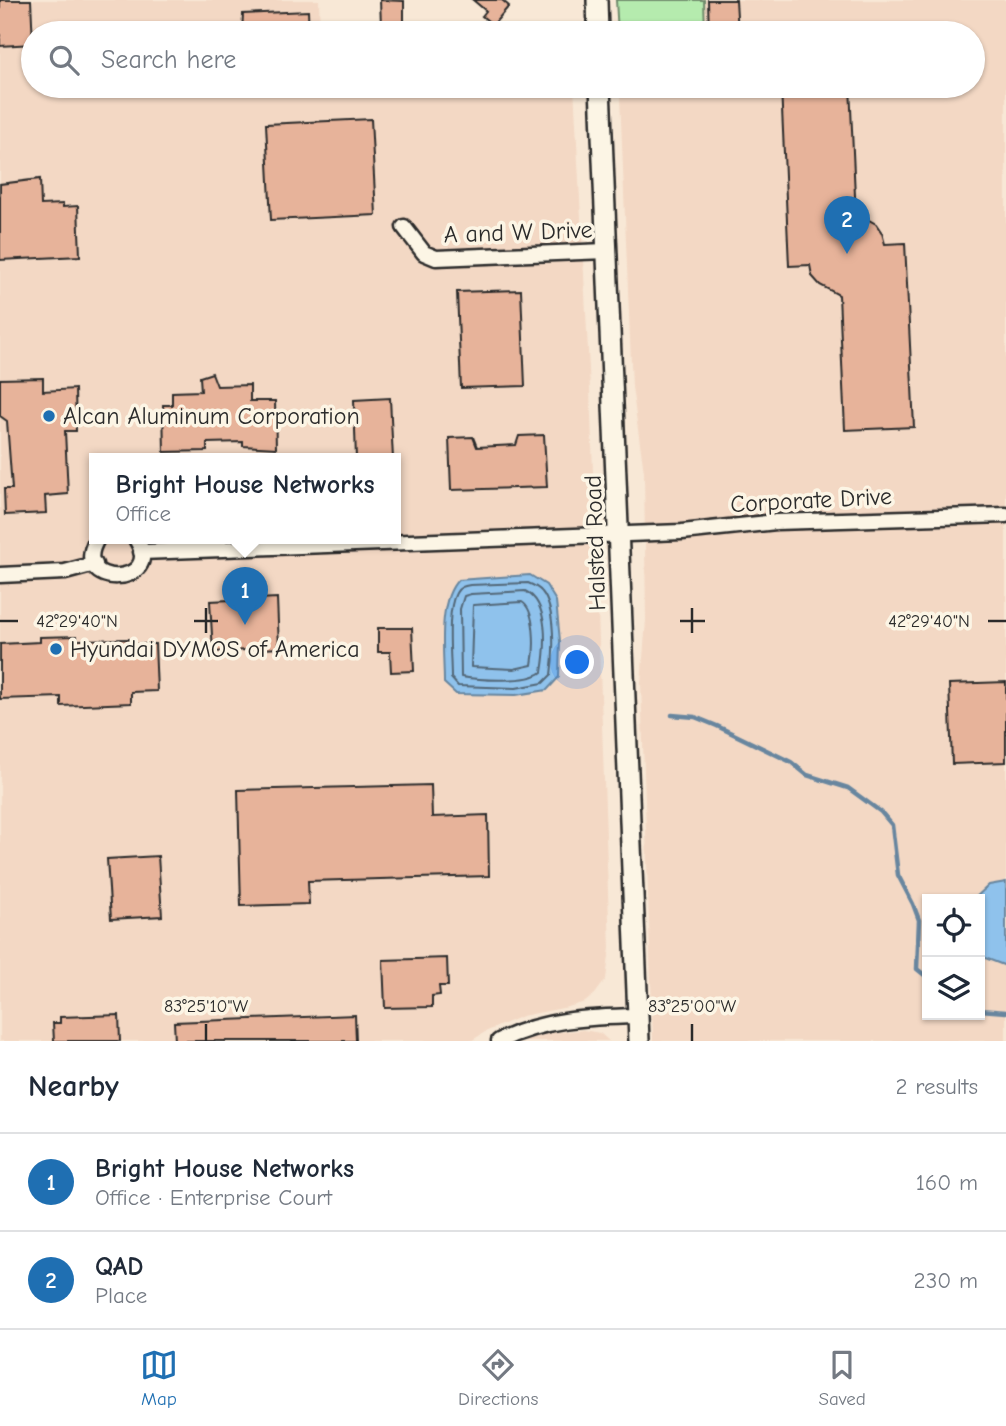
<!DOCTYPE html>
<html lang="en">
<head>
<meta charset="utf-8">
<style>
  body { margin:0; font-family:"Comic Neue",sans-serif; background:#f6f6f7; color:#1f2937 }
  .controls { position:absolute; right:21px; bottom:21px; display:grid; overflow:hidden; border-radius:0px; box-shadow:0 2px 5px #0004 }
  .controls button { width:63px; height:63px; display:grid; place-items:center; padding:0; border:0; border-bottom:2px solid #e0e1e3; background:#fff; color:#1f2937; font:35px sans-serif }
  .you { position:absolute; left:578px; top:663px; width:24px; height:24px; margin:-18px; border:5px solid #fff; border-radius:50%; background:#1a73e8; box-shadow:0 0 0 10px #1a73e833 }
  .badge { display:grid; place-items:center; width:46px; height:46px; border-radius:50%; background:#1f6fb2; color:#fff; font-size:23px; font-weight:700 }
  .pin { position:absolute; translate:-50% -58px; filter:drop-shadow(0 2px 4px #0008) }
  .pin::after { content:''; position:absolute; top:37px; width:24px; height:21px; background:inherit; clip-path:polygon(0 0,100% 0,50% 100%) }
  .popup { position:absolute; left:89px; top:453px; width:312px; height:91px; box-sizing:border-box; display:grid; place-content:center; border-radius:0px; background:#fff; filter:drop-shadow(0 2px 5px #0005); font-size:23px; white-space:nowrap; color:#747a83 }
  .popup b { font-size:26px; color:#1f2937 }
  .popup::after { content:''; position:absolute; left:50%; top:100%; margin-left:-14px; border:14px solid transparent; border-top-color:#fff }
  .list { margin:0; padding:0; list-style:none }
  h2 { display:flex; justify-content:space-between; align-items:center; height:91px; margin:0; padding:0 28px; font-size:30px }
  h2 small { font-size:23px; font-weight:400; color:#747a83 }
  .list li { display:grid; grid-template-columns:46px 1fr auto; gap:21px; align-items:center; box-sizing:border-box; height:98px; padding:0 28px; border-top:2px solid #e0e1e3 }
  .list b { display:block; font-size:26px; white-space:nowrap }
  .list p { margin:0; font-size:23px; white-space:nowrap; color:#747a83 }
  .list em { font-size:23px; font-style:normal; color:#747a83 }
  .icon { flex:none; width:38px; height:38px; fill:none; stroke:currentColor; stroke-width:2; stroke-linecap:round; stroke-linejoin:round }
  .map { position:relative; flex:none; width:1006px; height:1041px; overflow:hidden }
  .search { position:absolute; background:#fff; box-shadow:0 2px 5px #0004; left:21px; right:21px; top:21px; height:77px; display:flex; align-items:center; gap:18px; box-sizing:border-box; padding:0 24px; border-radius:38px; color:#747a83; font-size:26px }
  .sheet { height:287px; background:#fff }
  nav { display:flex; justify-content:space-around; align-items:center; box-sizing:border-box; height:98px; border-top:2px solid #e0e1e3; background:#fff; font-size:19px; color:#747a83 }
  nav a { display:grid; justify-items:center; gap:4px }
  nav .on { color:#1f6fb2 }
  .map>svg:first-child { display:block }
  .built { fill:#f3d8c4; fill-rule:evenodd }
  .green { fill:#b5ebae; stroke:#708b6c; stroke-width:2 }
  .water { fill:#8fc2ec; stroke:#67869f; stroke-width:2 }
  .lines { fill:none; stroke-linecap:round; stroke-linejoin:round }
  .shore { stroke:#536778; stroke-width:2 }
  .stream { stroke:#67869f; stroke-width:4.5 }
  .building { fill:#e7b39a; stroke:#2b2b2b; stroke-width:2 }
  .street-casing { stroke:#2b2b2b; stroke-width:19 }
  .secondary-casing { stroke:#2b2b2b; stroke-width:24 }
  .street { stroke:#fcf5e5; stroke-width:14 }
  .secondary { stroke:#fcf5e5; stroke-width:19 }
  .ticks { fill:none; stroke:#2b2b2b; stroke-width:2.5 }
  .poi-dot { fill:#1f6fb2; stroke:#fcf5e5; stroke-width:2.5 }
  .labels { text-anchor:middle; stroke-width:7; stroke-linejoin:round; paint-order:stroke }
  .street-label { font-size:24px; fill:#2b2b2b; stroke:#fcf5e5 }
  .poi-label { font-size:24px; fill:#2b2b2b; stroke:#fcf5e5; text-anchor:start }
  .ticks-label { font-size:18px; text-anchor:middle; fill:#2b2b2b; stroke:#fcf5e5; stroke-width:7; stroke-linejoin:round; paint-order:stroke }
</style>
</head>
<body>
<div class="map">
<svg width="1006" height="1041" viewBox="0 0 1006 1041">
  <rect width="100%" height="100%" fill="#f8e8d6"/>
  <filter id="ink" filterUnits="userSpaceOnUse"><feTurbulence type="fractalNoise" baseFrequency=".0143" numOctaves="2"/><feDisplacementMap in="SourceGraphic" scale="14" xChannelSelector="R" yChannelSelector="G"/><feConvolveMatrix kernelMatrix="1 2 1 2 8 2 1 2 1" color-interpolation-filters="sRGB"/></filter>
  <g filter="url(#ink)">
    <path class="built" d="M 0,0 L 319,0 L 320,33 L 33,33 L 33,86 L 322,86 L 322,93 L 574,86 L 590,388 L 610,948 L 606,979 L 595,994 L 585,1002 L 568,1007 L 522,1016 L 485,1032 L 471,1041 L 0,1041 ZM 94,459 L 396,459 L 396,539 L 94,539 Z
      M 704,0 L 1006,0 L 1006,1041 L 653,1041 L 641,683 L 646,620 L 644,472 L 632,387 L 620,96 L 707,92 L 707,86 L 973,86 L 973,33 L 705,33 ZM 927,899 L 980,899 L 980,1015 L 927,1015 Z
      M 583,1030 L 600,1033 L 609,1041 L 523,1041 L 548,1033 Z"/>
    <path class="green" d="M 616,0 L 704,0 L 705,33 L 618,33 Z
      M 620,86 L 707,86 L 707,92 L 620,96 Z"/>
    <path class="water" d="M 530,575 L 546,585 L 556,601 L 560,641 L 559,677 L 547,690 L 516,695 L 456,694 L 444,683 C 444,653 437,602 458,580 Z
      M 1006,882 L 1006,966 L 980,956 L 980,899 L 974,899 L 989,885 Z"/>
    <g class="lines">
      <path class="shore" d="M 528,583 C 533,585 539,588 542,592 C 556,609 554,654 551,675 L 543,683 L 516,688 L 458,686 L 451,678 C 451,656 446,611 456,593 C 459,587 464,586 470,585 Z
        M 525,591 C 550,603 546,648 542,672 C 529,683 480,680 461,677 L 460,609 L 464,596 L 471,594 Z
        M 522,602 C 536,610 535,649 532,665 L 514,669 L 471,667 L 473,605 Z"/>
      <path class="stream" d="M 672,715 L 695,717 L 717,726 L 791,762 L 807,775 L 848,788 L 881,812 L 892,825 L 898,875 L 913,904 L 919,920 L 917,969 L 927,977
        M 980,1010 L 1006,1012"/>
    </g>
    <path class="building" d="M 0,0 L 31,0 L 33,44 L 0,46 Z
      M 380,0 L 404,1 L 404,24 L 381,25 Z
      M 473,0 L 502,0 L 509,6 L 493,25 L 482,16 L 486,11 Z
      M 708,0 L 736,0 L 738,33 L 709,33 Z
      M 308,11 L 309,33 L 242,33 L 243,14 Z
      M 781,86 L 850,86 L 856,218 L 867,219 L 876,224 L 882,233 L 885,244 L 905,243 L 914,427 L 845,430 L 839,295 L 820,285 L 812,276 L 810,265 L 789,266 Z
      M 371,119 L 376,215 L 271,220 L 266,124 Z
      M 40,179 L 41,205 L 63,204 L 63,207 L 78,206 L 80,256 L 0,260 L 0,184 Z
      M 521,290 L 525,386 L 461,388 L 457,292 Z
      M 212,373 L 217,386 L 250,385 L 250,401 L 275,401 L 276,448 L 243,446 L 243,442 L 207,443 L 207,451 L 164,452 L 163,405 L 172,405 L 172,392 L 201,391 L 200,377 Z
      M 43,378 L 43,391 L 75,389 L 76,431 L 65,431 L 68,494 L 45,496 L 46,513 L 5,515 L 4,489 L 12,489 L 7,421 L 0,416 L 0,379 Z
      M 390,398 L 393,459 L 356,459 L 354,400 Z
      M 544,435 L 547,487 L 451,490 L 449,438 L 473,437 L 477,447 L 516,445 L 519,436 Z
      M 277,598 L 279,648 L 213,652 L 210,601 Z
      M 378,628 L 412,628 L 414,671 L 391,672 L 390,652 L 378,652 Z
      M 77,636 L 77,640 L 129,639 L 130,644 L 155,644 L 157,691 L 131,692 L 131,703 L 61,706 L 61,697 L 0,699 L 0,644 L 40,642 L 40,637 Z
      M 1006,682 L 1006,762 L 952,764 L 949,684 Z
      M 431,785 L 432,817 L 488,815 L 489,876 L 308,881 L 309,904 L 241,906 L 238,790 Z
      M 158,856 L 162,916 L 111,919 L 107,859 Z
      M 447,958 L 448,986 L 439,986 L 440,995 L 432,996 L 432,1007 L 385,1008 L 383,960 Z
      M 119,1015 L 120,1041 L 54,1041 L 53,1023 L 60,1023 L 60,1017 Z
      M 355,1015 L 356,1041 L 175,1041 L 174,1022 Z"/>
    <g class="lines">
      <defs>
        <path id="street" d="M 404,227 L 424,253 L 436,258 L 606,251
          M 97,539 C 67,590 167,587 136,539
          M 141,552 L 682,532 L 776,522 L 1006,515
          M 0,575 L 65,572 L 95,564
          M 499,1041 C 543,1019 589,1017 638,1016"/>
        <path id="secondary" d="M 597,0 L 598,33
          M 600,86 L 639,1041"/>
      </defs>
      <use href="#street" class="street-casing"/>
      <use href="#secondary" class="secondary-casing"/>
      <use href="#street" class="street"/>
      <use href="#secondary" class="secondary"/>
    </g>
  </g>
  <path class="ticks" d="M 206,608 L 206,633M 692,608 L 692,633M 0,621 L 18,621M 194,621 L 218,621M 680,621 L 705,621M 988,621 L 1006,621M 206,1024 L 206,1041M 692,1024 L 692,1041"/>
  <g class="poi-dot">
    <circle cx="49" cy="416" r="7"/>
    <circle cx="56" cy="649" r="7"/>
  </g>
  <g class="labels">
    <g class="street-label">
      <text transform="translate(518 232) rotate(-2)" y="8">A and W Drive</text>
      <text transform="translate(811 500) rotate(-3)" y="8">Corporate Drive</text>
      <text transform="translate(595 543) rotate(-92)" y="8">Halsted Road</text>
    </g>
    <g class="poi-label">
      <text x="63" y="424">Alcan Aluminum Corporation</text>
      <text x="70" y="657">Hyundai DYMOS of America</text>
    </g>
  </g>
  <g class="ticks-label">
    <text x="77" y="627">42°29'40"N</text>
    <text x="929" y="627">42°29'40"N</text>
    <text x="206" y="1012">83°25'10"W</text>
    <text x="692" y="1012">83°25'00"W</text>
  </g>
</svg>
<div class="controls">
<button><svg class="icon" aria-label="locate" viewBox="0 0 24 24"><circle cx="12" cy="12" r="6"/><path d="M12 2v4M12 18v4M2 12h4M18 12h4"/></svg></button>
<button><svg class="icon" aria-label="layers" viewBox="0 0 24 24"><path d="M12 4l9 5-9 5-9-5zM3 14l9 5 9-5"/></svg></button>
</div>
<div class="you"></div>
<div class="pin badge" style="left:245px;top:625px">1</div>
<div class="popup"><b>Bright House Networks</b>Office</div>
<div class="pin badge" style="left:847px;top:254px">2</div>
<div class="search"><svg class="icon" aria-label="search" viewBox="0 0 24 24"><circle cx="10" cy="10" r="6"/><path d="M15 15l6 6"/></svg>Search here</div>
</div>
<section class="sheet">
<h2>Nearby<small>2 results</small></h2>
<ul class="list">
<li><span class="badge">1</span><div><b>Bright House Networks</b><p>Office · Enterprise Court</p></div><em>160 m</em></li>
<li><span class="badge">2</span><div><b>QAD</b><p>Place</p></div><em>230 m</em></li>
</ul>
</section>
<nav>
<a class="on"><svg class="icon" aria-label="map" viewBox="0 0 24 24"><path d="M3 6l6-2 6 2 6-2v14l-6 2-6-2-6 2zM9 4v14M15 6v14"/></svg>Map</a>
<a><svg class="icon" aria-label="directions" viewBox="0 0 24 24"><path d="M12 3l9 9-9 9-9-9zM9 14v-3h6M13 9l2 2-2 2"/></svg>Directions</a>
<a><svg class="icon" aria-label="saved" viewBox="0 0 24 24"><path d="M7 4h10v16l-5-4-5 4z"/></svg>Saved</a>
</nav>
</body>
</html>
